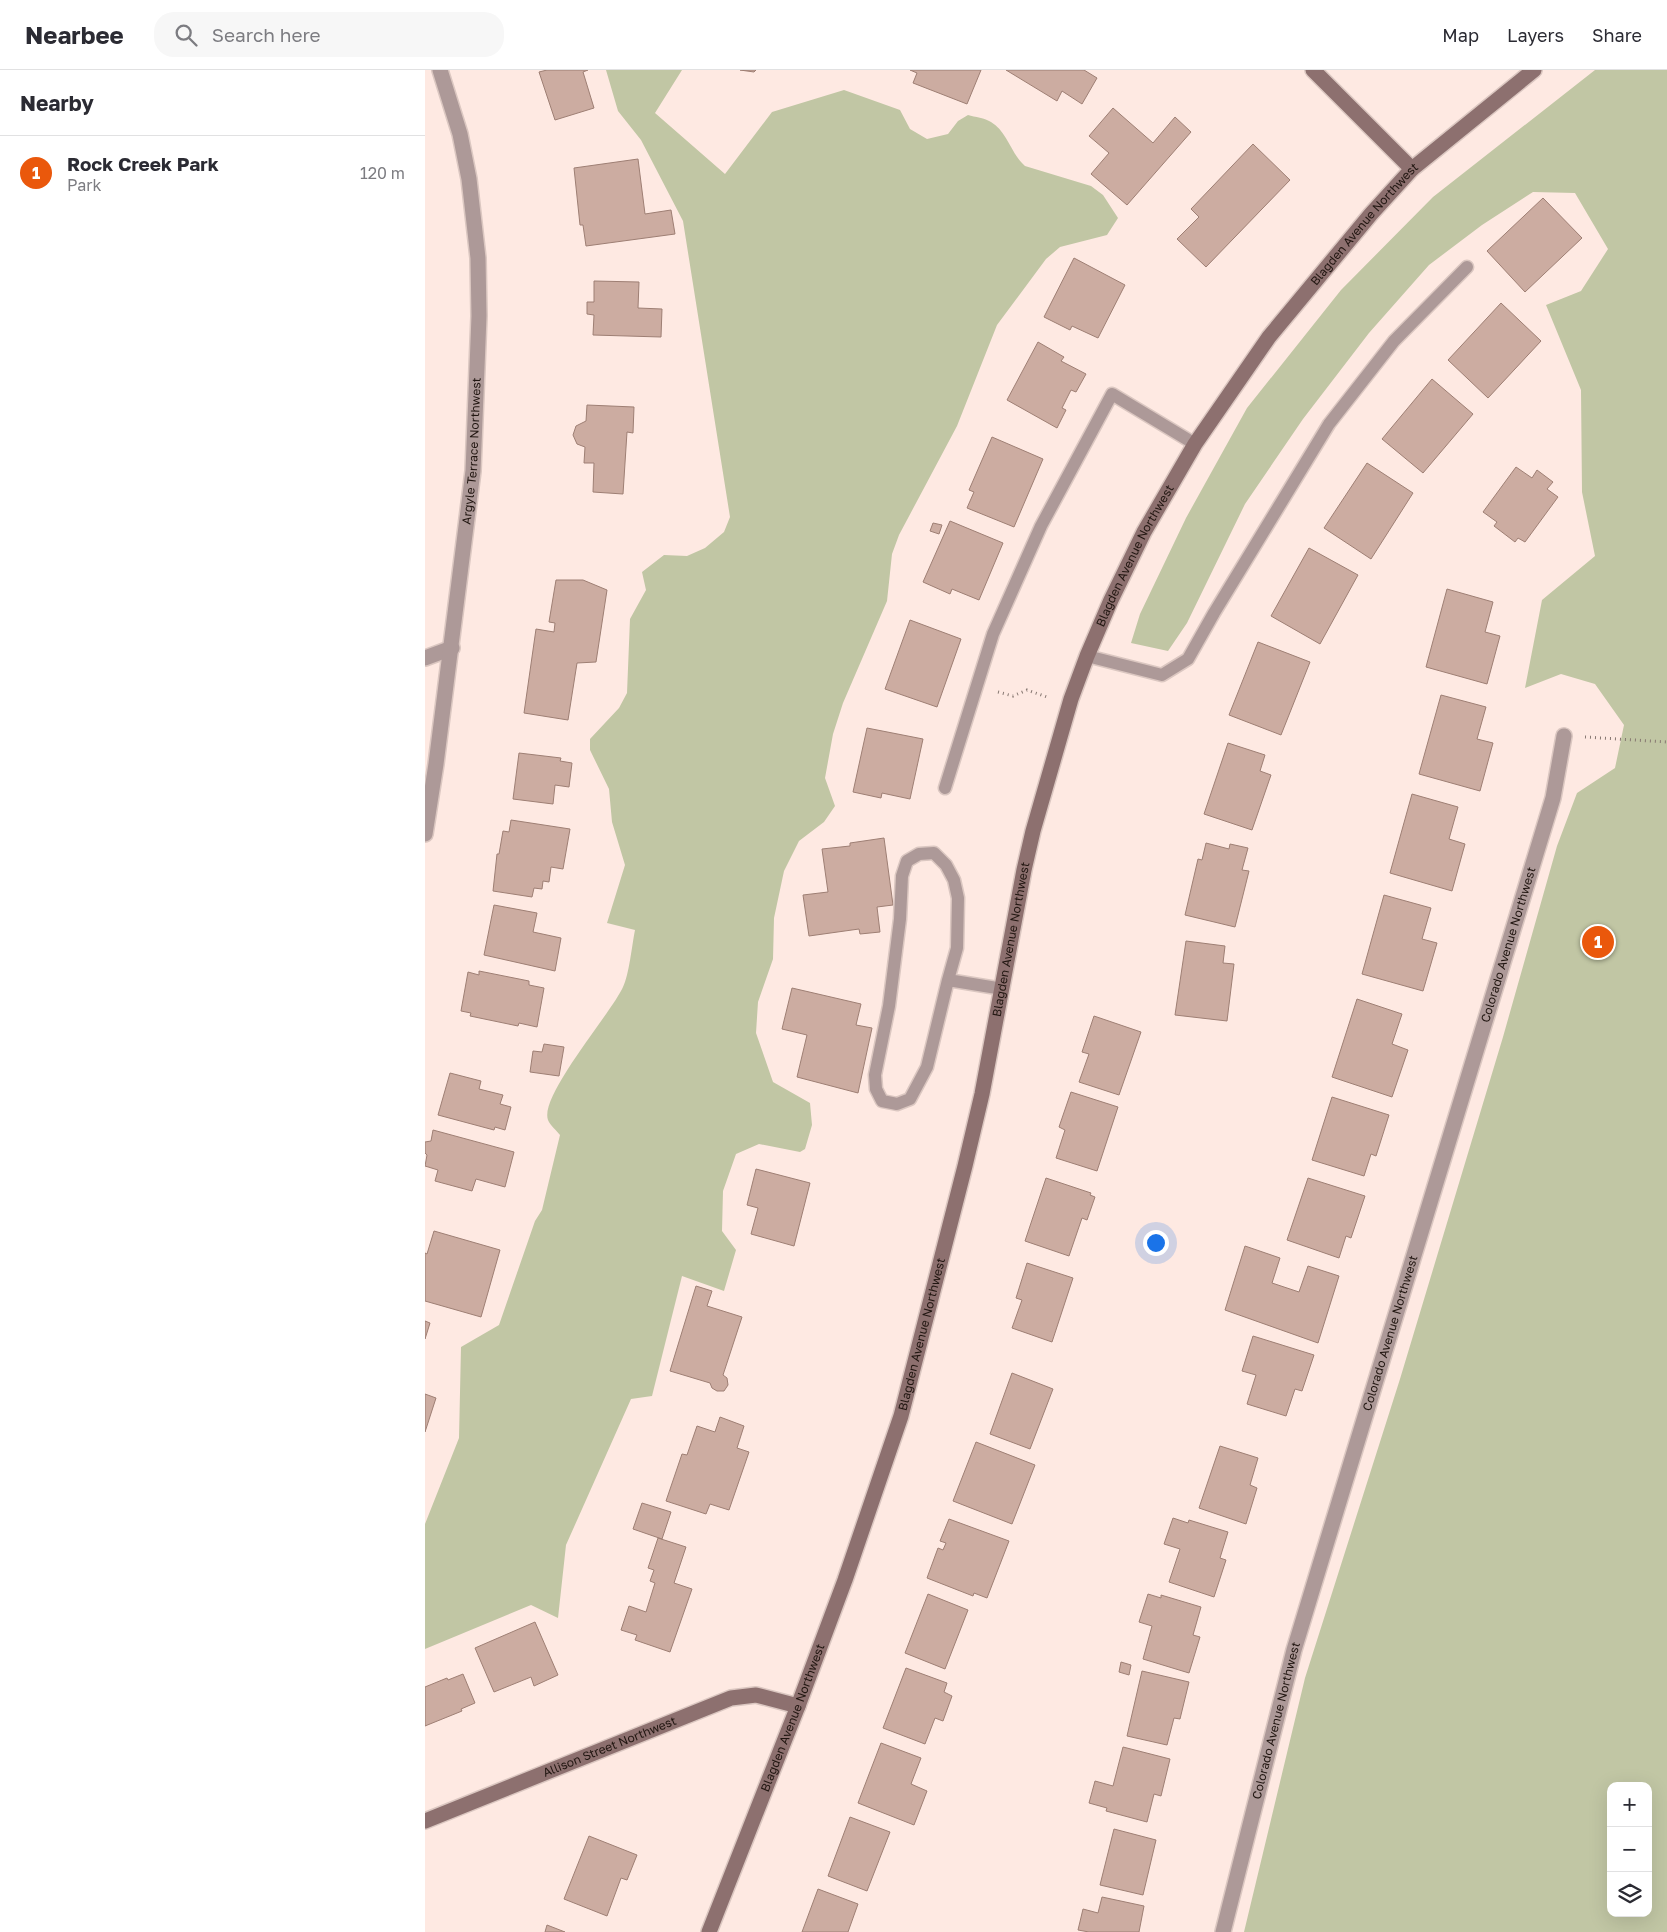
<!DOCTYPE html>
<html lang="en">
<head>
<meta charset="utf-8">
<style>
  body { margin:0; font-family:"Golos Text",sans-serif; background:#f7f7f7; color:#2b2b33 }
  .controls { position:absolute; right:15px; bottom:15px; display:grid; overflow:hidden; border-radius:10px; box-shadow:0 5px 20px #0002 }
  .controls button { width:45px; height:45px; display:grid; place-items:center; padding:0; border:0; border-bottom:1px solid #e1e1e2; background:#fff; color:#2b2b33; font:25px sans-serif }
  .you { position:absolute; left:730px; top:1172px; width:18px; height:18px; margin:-12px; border:4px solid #fff; border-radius:50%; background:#1a73e8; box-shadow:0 0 0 8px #1a73e833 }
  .badge { display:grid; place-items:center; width:32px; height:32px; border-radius:50%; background:#ea580c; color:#fff; font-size:16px; font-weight:700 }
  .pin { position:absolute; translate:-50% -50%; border:2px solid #fff; box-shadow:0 1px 5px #0006 }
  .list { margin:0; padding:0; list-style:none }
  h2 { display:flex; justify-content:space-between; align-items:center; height:65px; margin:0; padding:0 20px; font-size:21px }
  h2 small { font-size:16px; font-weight:400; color:#7c7c81 }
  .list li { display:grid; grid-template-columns:32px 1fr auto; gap:15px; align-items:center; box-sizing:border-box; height:75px; padding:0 20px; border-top:1px solid #e1e1e2 }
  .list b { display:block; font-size:19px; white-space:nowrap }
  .list p { margin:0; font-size:16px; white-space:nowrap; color:#7c7c81 }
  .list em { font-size:16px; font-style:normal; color:#7c7c81 }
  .icon { flex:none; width:28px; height:28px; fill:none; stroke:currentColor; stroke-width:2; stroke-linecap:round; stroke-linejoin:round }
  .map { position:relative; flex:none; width:1242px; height:1862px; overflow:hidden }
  header { display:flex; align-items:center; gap:30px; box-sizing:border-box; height:70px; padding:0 25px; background:#fff; border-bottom:1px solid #e1e1e2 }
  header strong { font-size:24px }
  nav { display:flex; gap:28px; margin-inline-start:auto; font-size:18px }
  .search { width:350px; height:45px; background:#f7f7f7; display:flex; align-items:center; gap:12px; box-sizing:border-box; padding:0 18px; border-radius:20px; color:#7c7c81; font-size:19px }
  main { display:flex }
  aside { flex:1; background:#fff }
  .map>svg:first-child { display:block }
  .green { fill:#c1c6a4; fill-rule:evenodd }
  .building { fill:#ccaca1; stroke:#9e7f74 }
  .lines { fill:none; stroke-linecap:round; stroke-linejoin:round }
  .lane-casing { stroke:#dbc7c1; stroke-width:15 }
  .street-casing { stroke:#dbc7c1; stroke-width:18 }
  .secondary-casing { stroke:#dbc7c1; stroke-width:18 }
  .path { stroke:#867771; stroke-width:3; stroke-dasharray:1 4; stroke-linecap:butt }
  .lane { stroke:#ad9998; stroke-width:12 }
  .street { stroke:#ad9998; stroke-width:15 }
  .secondary { stroke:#8d706f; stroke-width:15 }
  .labels { text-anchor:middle; stroke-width:4; stroke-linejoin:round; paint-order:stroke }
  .street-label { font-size:12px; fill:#211611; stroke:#fff }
</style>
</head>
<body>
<header>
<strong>Nearbee</strong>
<div class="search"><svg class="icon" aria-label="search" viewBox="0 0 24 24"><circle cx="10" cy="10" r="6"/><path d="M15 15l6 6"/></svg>Search here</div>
<nav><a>Map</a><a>Layers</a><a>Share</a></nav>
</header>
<main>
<aside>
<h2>Nearby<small></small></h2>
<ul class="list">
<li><span class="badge">1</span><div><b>Rock Creek Park</b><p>Park</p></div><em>120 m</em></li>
</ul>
</aside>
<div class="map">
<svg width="1242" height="1862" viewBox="0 0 1242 1862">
  <rect width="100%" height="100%" fill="#fee9e2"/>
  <path class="green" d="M 181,0 L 257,0 L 230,43 L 300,104 L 347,42 L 419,20 L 475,40 L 485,59 L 502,69 L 523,64 L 533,51 L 543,45 C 550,47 560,48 566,52 C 582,61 586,84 600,96 L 666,116 L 678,125 L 693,148 L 682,165 L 635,177 L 621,189 L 572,255 L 532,356 L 474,465 L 467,484 L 462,531 L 418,633 L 408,664 L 400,708 L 410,736 L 399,752 L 374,771 L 359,801 L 349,848 L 348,889 L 333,932 L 331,963 L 348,1012 L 385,1033 L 387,1055 L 380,1079 L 375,1082 L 334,1074 L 311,1084 L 298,1121 L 297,1161 L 311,1180 L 299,1221 L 257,1206 L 227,1326 L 206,1329 L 141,1475 L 133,1548 L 106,1535 L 0,1579 L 0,1454 L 34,1368 L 36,1277 L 74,1255 L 110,1151 L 117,1140 L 135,1065 C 132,1061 125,1055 123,1050 C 114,1026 187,942 198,917 C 204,905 207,875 210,860 L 182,853 L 200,795 L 187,752 L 184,719 L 165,680 L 165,669 L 194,638 L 202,623 L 205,549 L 221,520 L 217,502 L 239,485 L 262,486 L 280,478 L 299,462 L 305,447 L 258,151 L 216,70 L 193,41 Z
    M 1170,0 L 1242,0 L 1242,1862 L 819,1862 L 880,1608 L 975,1309 L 1078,967 L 1132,776 L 1152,723 L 1190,698 L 1199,655 L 1170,614 L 1136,604 L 1100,618 L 1117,530 L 1170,486 L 1157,422 L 1156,320 L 1121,235 L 1156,221 L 1183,179 L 1150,123 L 1108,122 L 1057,155 L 1004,195 L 944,263 L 878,349 L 820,434 L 762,553 L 743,581 L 706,573 L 715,544 L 761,448 L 822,338 L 916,220 L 1008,127 ZM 1186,1716 L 1223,1716 L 1223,1843 L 1186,1843 Z"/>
  <path class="building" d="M 122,0 L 163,0 L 158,2 L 169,38 L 130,50 L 114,2 Z
    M 315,0 L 331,0 L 329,2 Z
    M 485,0 L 556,0 L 542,34 L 488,13 L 492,3 Z
    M 581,0 L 659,0 L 672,8 L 657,34 L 637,21 L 632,31 Z
    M 688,38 L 728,73 L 750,47 L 766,62 L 702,135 L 666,104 L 684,83 L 664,66 Z
    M 828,74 L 865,110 L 781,197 L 752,169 L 774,147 L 766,139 Z
    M 213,89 L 220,144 L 246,140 L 250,164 L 161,176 L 158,155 L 155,155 L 149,98 Z
    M 1118,128 L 1157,168 L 1100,222 L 1062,181 Z
    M 649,188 L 700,215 L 673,268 L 647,256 L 645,260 L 619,247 Z
    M 169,211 L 214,212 L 213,238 L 237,239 L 236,267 L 168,265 L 169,245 L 162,244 L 162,232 L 169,232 Z
    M 1076,233 L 1116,271 L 1063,328 L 1023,290 Z
    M 613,272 L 639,287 L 636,291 L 661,304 L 651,322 L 646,320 L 637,338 L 641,340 L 632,358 L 582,330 Z
    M 1007,309 L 1048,344 L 998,403 L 957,369 Z
    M 162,335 L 209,337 L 208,363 L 202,362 L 198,424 L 168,422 L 169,393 L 159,393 L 160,377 L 152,374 L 148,365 L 151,356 L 161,351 Z
    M 567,367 L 618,389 L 589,457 L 542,438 L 549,422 L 544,420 Z
    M 942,393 L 988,423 L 946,489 L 899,458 Z
    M 1091,397 L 1107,408 L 1112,400 L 1128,412 L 1122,419 L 1133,427 L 1100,472 L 1093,468 L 1090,472 L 1069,456 L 1072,452 L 1058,442 Z
    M 525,451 L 578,473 L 554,530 L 527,519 L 525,524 L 498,512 Z
    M 508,453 L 517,455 L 514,464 L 505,461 Z
    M 884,478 L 933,505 L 895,574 L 846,546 Z
    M 131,510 L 158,510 L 182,520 L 171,592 L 152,593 L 143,650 L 99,643 L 111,559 L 129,562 L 130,553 L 124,552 Z
    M 1022,519 L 1068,532 L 1060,562 L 1075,566 L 1062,614 L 1001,597 Z
    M 485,550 L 536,569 L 512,637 L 460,619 Z
    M 833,572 L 885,592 L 856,665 L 804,645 Z
    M 1016,625 L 1061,637 L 1052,669 L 1068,673 L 1055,721 L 994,704 Z
    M 442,658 L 498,669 L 485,729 L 457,723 L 456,728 L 428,722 Z
    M 803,673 L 840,685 L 835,701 L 846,705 L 827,760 L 779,744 Z
    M 94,683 L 136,688 L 135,691 L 147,693 L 144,717 L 130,715 L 128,734 L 88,729 Z
    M 987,724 L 1033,737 L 1024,769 L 1040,774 L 1027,821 L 965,803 Z
    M 86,750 L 145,759 L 138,799 L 126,797 L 124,812 L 118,811 L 117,819 L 109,818 L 107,827 L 68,821 L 72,784 L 74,784 L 78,761 L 84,762 Z
    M 459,768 L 468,835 L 452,837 L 455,862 L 435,864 L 434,859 L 384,866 L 378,825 L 403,822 L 397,779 L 425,776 L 425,773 Z
    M 781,773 L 804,779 L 805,774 L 823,778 L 817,800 L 824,801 L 810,857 L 760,845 L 773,789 L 777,790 Z
    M 959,825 L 1006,838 L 997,869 L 1012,873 L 998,921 L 937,904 Z
    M 69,835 L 112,843 L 108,862 L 136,868 L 130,901 L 59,885 Z
    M 761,871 L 800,876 L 798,893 L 809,894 L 802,951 L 750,945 Z
    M 54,901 L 104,911 L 104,915 L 119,918 L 112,957 L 94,953 L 93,956 L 45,946 L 46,943 L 36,941 L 43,902 L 54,905 Z
    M 367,918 L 436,934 L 431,955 L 447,958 L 433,1023 L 372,1007 L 382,965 L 357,959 Z
    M 932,929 L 977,944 L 967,974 L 983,980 L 967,1027 L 907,1007 Z
    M 669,946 L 716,962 L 694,1025 L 654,1012 L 664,984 L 657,982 Z
    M 119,974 L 139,977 L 134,1006 L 105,1002 L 108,981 L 117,982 Z
    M 25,1003 L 56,1011 L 54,1019 L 78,1025 L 75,1034 L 86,1037 L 80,1060 L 70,1057 L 69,1060 L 13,1045 Z
    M 646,1022 L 693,1037 L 672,1101 L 631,1088 L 640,1060 L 634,1057 Z
    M 907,1027 L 964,1045 L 951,1086 L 946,1084 L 939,1106 L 887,1090 Z
    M 8,1060 L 89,1082 L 80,1117 L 51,1109 L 47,1121 L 10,1111 L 13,1100 L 0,1096 L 2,1085 L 0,1083 L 0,1072 L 6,1071 Z
    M 331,1099 L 385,1113 L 369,1176 L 326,1164 L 333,1138 L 322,1135 Z
    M 621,1108 L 666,1123 L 665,1125 L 670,1127 L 662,1150 L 657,1148 L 644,1186 L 600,1171 Z
    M 883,1108 L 940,1126 L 926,1168 L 921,1166 L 914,1188 L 862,1170 Z
    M 9,1161 L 75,1180 L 56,1247 L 0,1231 L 0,1183 L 2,1184 Z
    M 820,1176 L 855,1188 L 847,1213 L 874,1222 L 883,1196 L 914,1206 L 893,1273 L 800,1240 Z
    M 602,1193 L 648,1208 L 627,1272 L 587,1258 L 597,1230 L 591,1228 Z
    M 271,1216 L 287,1221 L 282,1236 L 317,1247 L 298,1305 L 302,1308 L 303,1315 L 299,1321 L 292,1321 L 287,1318 L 285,1313 L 245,1301 Z
    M 0,1251 L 5,1253 L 0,1269 Z
    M 828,1266 L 889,1285 L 877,1321 L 870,1319 L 861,1346 L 822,1334 L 831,1305 L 817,1301 Z
    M 587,1303 L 628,1319 L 605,1379 L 565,1364 Z
    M 0,1324 L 11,1328 L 0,1362 Z
    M 295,1347 L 319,1356 L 312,1378 L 324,1382 L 304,1440 L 285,1434 L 281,1444 L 241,1431 L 257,1384 L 262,1385 L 272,1356 L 290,1362 Z
    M 551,1372 L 610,1395 L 587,1454 L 528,1431 Z
    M 795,1376 L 833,1388 L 825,1415 L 832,1418 L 821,1454 L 774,1438 Z
    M 217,1433 L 246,1442 L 237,1469 L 208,1459 Z
    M 748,1448 L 763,1453 L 764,1450 L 803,1462 L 795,1488 L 801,1490 L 789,1527 L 744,1512 L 755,1479 L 739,1474 Z
    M 524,1449 L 584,1471 L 562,1528 L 549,1523 L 548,1526 L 502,1508 L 513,1478 L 518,1480 L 521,1473 L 515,1471 Z
    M 233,1468 L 261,1477 L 249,1513 L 267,1519 L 245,1582 L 210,1570 L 212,1565 L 196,1560 L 204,1536 L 221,1542 L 230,1513 L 225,1511 L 229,1500 L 223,1498 Z
    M 503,1524 L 543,1540 L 520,1599 L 480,1583 Z
    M 723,1524 L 736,1528 L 736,1525 L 776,1537 L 768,1565 L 775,1567 L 764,1603 L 718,1589 L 727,1556 L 714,1552 Z
    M 110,1552 L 133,1605 L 109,1616 L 106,1607 L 69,1622 L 50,1578 Z
    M 696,1592 L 706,1595 L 704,1605 L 694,1602 Z
    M 481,1598 L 522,1613 L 519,1622 L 527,1626 L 518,1651 L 510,1648 L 500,1674 L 458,1658 Z
    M 717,1601 L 764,1612 L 755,1649 L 749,1648 L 742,1675 L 702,1666 Z
    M 38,1604 L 50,1633 L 36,1639 L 37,1641 L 0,1656 L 0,1617 L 22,1608 L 23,1610 Z
    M 456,1673 L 496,1688 L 486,1714 L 502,1721 L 489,1755 L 433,1733 Z
    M 698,1677 L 745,1689 L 736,1726 L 729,1724 L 722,1752 L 681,1741 L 682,1738 L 664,1733 L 670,1711 L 688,1716 Z
    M 425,1747 L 465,1762 L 442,1821 L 403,1806 Z
    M 689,1759 L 731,1770 L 718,1825 L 675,1815 Z
    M 164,1766 L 212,1785 L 202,1810 L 196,1808 L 182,1846 L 139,1829 Z
    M 393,1819 L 433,1834 L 423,1862 L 377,1862 Z
    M 677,1827 L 719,1836 L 714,1862 L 664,1862 L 653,1860 L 658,1839 L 673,1843 Z
    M 122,1855 L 140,1862 L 120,1862 Z"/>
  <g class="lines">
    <defs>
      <path id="lane" d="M 662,586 L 737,605 L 763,589 L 789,543 L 904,354 L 969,271 L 1042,197
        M 520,718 L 568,564 L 616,456 L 687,324 L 770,374
        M 523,910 L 532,878 L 533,828 L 529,810 L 521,795 L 509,783 L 494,784 L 482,791 L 477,806 L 475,849 L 464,936 L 450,1005 L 451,1019 L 457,1031 L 472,1034 L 485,1029 L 502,997 L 523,910 L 578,919"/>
      <g id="street">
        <path d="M 0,588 L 27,578"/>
        <path id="s1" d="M 0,764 L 11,694 L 48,401 L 54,246 L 53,188 L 44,109 L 35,64 L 15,0"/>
        <path id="s2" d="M 798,1862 L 869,1580 L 1128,728 L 1139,666"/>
      </g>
      <g id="secondary">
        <path d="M 888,0 L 987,99"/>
        <path id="s3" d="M 0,1751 L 306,1628 L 331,1625 L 373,1636"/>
        <path id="s4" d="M 284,1862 L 373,1636 L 420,1510 L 476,1346 L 540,1096 L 557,1024 L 599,800 L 608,761 L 646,629 L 662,586 L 686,530 L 719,462 L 770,374 L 844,267 L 946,144 L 987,99 L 1109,0"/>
      </g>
    </defs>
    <use href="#lane" class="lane-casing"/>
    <use href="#street" class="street-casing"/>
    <use href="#secondary" class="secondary-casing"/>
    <path class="path" d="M 573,622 L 588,626 L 602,620 L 622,627
      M 1160,667 L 1242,672"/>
    <use href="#lane" class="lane"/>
    <use href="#street" class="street"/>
    <use href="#secondary" class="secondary"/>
  </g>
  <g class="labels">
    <g class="street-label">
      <text dy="4" stroke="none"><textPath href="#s4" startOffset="1850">Blagden Avenue Northwest</textPath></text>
      <text dy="4" stroke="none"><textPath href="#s1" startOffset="386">Argyle Terrace Northwest</textPath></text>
      <text dy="4" stroke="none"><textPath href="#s4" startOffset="1445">Blagden Avenue Northwest</textPath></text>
      <text dy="4" stroke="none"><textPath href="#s4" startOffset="1040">Blagden Avenue Northwest</textPath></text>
      <text dy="4" stroke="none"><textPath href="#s2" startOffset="1028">Colorado Avenue Northwest</textPath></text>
      <text dy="4" stroke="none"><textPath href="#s2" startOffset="622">Colorado Avenue Northwest</textPath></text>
      <text dy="4" stroke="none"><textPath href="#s4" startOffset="635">Blagden Avenue Northwest</textPath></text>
      <text dy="4" stroke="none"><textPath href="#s4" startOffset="230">Blagden Avenue Northwest</textPath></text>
      <text dy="4" stroke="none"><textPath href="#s2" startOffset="218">Colorado Avenue Northwest</textPath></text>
      <text dy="4" stroke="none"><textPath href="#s3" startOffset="199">Allison Street Northwest</textPath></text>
    </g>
  </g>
</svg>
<div class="controls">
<button>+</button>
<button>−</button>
<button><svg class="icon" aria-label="layers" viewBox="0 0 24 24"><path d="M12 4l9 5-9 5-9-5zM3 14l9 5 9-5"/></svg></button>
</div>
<div class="you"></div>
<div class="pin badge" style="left:1173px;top:872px">1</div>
</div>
</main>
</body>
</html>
